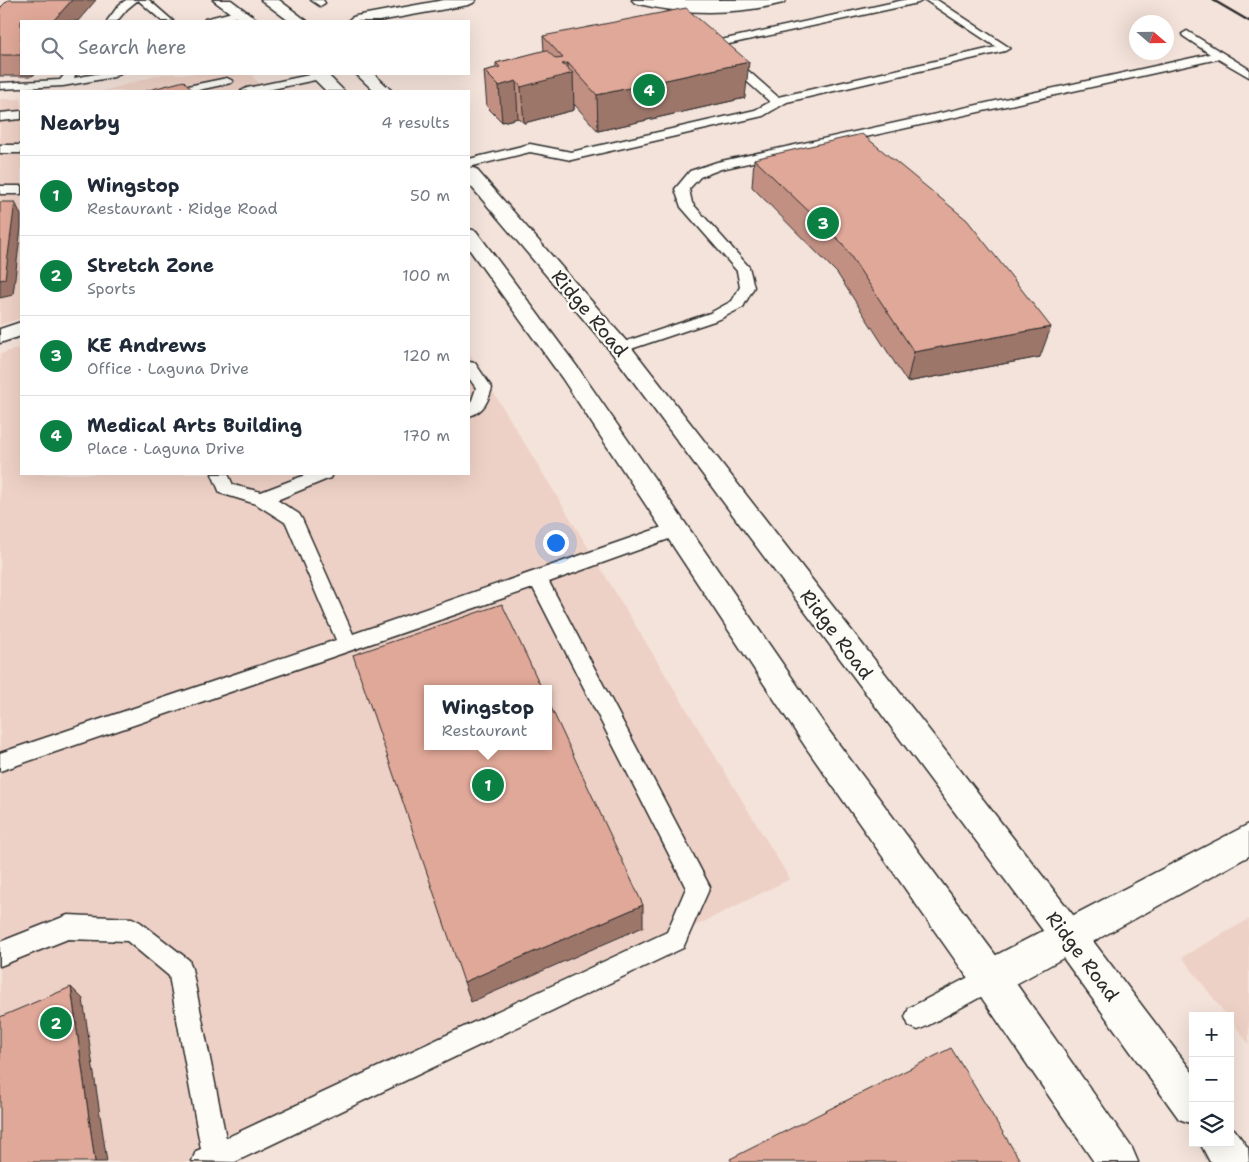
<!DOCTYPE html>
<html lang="en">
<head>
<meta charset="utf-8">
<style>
  body { margin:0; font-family:"Shantell Sans",sans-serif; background:#f2f2f3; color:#1f2937 }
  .controls { position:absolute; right:15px; bottom:15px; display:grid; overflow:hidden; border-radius:0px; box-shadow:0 5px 20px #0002 }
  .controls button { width:45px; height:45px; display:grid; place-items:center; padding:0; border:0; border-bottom:1px solid #e0e1e3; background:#fff; color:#1f2937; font:25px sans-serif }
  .compass { position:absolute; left:1129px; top:15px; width:45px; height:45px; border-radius:50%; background:#fff; box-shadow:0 5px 20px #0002; rotate:110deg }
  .you { position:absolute; left:555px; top:542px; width:18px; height:18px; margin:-12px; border:4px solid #fff; border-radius:50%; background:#1a73e8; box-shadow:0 0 0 8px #1a73e833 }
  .badge { display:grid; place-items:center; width:32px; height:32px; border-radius:50%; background:#0b8043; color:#fff; font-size:16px; font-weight:700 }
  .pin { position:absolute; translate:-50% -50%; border:2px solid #fff; box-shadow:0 1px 5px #0006 }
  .popup { position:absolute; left:424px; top:685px; width:128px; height:65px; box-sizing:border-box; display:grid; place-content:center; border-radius:0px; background:#fff; filter:drop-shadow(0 1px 4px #0005); font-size:16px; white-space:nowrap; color:#747a83 }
  .popup b { font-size:19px; color:#1f2937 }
  .popup::after { content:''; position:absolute; left:50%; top:100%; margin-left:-10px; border:10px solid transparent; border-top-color:#fff }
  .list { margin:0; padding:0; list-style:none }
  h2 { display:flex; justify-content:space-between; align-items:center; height:65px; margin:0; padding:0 20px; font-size:21px }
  h2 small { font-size:16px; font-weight:400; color:#747a83 }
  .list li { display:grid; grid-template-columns:32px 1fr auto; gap:15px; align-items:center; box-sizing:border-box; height:80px; padding:0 20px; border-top:1px solid #e0e1e3 }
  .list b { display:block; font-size:19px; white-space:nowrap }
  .list p { margin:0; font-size:16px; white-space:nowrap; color:#747a83 }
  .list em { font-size:16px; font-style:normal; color:#747a83 }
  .icon { flex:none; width:28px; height:28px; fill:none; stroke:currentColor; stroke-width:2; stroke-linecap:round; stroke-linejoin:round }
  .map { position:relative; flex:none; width:1249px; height:1162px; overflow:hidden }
  .search { position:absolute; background:#fff; box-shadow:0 5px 20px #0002; left:20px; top:20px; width:450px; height:55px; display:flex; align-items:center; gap:12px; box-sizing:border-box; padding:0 18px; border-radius:0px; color:#747a83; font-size:19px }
  .panel { position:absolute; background:#fff; box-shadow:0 5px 20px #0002; left:20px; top:90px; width:450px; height:385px; border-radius:0px }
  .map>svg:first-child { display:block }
  .built { fill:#eed1c6; fill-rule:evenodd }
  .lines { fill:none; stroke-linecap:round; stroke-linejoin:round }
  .service-casing { stroke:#2b2b2b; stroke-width:3 }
  .minor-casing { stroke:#2b2b2b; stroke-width:3 }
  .secondary-casing { stroke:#2b2b2b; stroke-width:3 }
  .service { fill:#fdfcf7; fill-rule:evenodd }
  .minor { fill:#fdfcf7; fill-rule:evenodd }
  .secondary { fill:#fdfcf7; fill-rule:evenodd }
  .rail { stroke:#2b2b2b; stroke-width:2.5 }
  .wall { fill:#c19083; stroke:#2b2b2b }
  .shaded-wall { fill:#9d766a; stroke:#2b2b2b }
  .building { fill:#e0a898; stroke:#2b2b2b }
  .labels { text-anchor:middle; stroke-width:4.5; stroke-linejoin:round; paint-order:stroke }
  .street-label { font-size:19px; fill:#2b2b2b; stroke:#fdfcf7 }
</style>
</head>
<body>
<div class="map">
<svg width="1249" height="1162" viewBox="0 0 1249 1162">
  <rect width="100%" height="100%" fill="#f4e3da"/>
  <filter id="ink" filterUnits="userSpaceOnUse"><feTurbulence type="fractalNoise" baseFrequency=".02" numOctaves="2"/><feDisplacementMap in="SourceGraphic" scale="10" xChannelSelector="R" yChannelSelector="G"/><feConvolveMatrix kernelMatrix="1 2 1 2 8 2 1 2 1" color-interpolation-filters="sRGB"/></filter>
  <g filter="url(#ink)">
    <path class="built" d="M 163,74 L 251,74 L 265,91 L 103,91 Z
      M 0,99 L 21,99 L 21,318 L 0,325 Z
      M 21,347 L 21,474 L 469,474 L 469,352 L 790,879 L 219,1162 L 0,1162 L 0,354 ZM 428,689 L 548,689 L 548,746 L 428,746 Z
      M 1249,919 L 1249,1044 L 1230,1019 L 1230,1016 L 1227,1016 L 1182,957 Z"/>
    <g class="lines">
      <defs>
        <path id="service" d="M 126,0 L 149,0 L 173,21 L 162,21 L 138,0 L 127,9 L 117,21 L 107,21 L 119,5 Z
          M 311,0 L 323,0 L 325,3 L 320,6 Z
          M 904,0 L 923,0 L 918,3 L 729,44 L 726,51 L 778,97 L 996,47 L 925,0 L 937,0 L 1010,48 L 1005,51 L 787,102 L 763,116 L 571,160 L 530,152 L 469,167 L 469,159 L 530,144 L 571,152 L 755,110 L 770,102 L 716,54 L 714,52 L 721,40 Z
          M 240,10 L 245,13 L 244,15 L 220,21 L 204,21 L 205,19 Z
          M 1187,31 L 1249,69 L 1249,77 L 1218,59 L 721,169 L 700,177 L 689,189 L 692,203 L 749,267 L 754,287 L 743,307 L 720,319 L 625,351 L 615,351 L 612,348 L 615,345 L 710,313 L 732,301 L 740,287 L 737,271 L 681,207 L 675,189 L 690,171 L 717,162 L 1210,54 L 1183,36 L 1182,34 Z
          M 65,74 L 76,74 L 74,78 L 96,74 L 120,74 L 114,77 L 63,86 L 0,89 L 0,83 L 60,80 Z
          M 314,74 L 324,74 L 326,76 L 320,79 L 263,91 L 241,91 L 247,88 Z
          M 227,78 L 233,81 L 231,83 L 194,91 L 172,91 L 178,88 Z
          M 21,111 L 21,119 L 0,121 L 0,113 Z
          M 0,145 L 21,145 L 21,153 L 0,153 Z
          M 0,186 L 21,186 L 21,194 L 0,194 Z
          M 469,362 L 475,363 L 492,388 C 488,401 484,412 469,416 L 469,403 L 472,400 L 476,388 L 469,378 Z
          M 212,474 L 228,474 L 233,485 L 261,492 L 308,474 L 332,474 L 330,478 L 277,500 L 299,514 L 302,519 L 353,634 L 668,525 L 674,523 L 680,525 L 683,530 L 680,535 L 549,582 L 710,887 L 683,948 L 235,1162 L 192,1161 L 196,1151 L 201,1149 L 169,976 L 127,941 L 68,939 L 0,966 L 0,942 L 68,915 L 132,918 L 140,922 L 189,960 L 192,969 L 226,1138 L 667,932 L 686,888 L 533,588 L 0,771 L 0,753 L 336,640 L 286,523 L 256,504 L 220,493 Z
          M 990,966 L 999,969 L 1002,978 L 999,987 L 927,1026 L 918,1030 L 909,1026 L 905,1017 L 909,1008 Z"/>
        <path id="minor" d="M 444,0 L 476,0 L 473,3 L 468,5 L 379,21 L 348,21 L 351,18 L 356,16 Z
          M 632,0 L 786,0 L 783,3 C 737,15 681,15 635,3 Z
          M 21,322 L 21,336 L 0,343 L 0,329 Z
          M 1249,824 L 1249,856 L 1003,991 L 990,996 L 977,991 L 972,978 L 977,965 Z"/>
        <path id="secondary" d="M 213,0 L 231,0 L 259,21 L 241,21 Z
          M 261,0 L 279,0 L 307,21 L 289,21 Z
          M 309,74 L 327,74 L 344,91 L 326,91 Z
          M 356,74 L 374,74 L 392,91 L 374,91 Z
          M 469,167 L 476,169 L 628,343 L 1080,924 L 1193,1073 L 1193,1124 L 1179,1119 L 1056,948 L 612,353 L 469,184 Z
          M 469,229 L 476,231 L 578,368 L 829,731 L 1003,965 L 1132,1148 L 1138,1162 L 1094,1162 L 977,991 L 807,749 L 562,378 L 469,249 Z
          M 1230,1127 L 1234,1129 L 1248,1148 L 1249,1162 L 1210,1162 L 1200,1143 L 1230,1143 Z"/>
      </defs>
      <use href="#service" class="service-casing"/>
      <use href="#minor" class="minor-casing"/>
      <use href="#secondary" class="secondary-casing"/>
      <use href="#service" class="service"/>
      <use href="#minor" class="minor"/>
      <use href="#secondary" class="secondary"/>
      <path class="rail" d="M 1213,0 L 1249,21"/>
    </g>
    <path class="wall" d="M 0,8 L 21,21 L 21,74 L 35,74 L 32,76 L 0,76 Z
      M 543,36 L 745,98 L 598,131 L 574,104 L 574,110 L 524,123 L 518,118 L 502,122 L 487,107 L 484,71 L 496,68 L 496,63 L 544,51 Z
      M 754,159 L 1040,357 L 907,382 L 837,273 L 752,187 Z"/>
    <path class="shaded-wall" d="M 72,0 L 96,0 L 78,21 L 53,21 Z
      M 749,62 L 745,98 L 598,131 L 597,95 Z
      M 568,63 L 568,75 L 573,73 L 574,110 L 524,123 L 521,87 L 562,64 Z
      M 516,81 L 518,118 L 502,122 L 499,86 Z
      M 15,202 L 21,215 L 21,228 L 13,295 L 0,298 L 0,280 Z
      M 1051,327 L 1040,357 L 907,382 L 914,352 Z
      M 643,905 L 643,927 L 471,1002 L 464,982 Z
      M 71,987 L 83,999 L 107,1162 L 95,1162 Z"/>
    <path class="building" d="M 8,0 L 72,0 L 53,21 L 21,21 L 21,55 L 0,55 L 0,8 Z
      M 686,8 L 749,62 L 597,95 L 568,63 L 562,64 L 573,73 L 521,87 L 516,81 L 499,86 L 484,71 L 500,67 L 496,63 L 546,50 L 556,59 L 563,58 L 543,36 Z
      M 184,81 L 193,91 L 145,91 Z
      M 862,134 L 967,220 L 1051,327 L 914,352 L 842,243 L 754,159 Z
      M 0,202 L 15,202 L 5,279 L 0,280 Z
      M 502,604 L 542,689 L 428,689 L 428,746 L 548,746 L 548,701 L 643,905 L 464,982 L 353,655 Z
      M 71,987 L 95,1162 L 0,1162 L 0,1017 Z
      M 951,1048 L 1021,1162 L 732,1162 L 730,1159 Z"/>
  </g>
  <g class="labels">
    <g class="street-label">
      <text transform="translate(590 313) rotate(50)" y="7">Ridge Road</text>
      <text transform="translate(837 634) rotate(53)" y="7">Ridge Road</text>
      <text transform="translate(1083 956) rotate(53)" y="7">Ridge Road</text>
    </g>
  </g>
</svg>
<div class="controls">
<button>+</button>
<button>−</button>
<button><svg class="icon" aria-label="layers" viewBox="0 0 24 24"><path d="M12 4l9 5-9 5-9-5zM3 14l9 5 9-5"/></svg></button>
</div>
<svg class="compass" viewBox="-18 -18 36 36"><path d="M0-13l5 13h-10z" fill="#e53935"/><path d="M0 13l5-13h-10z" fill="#747a83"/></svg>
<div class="you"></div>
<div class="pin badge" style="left:488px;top:785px">1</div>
<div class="popup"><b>Wingstop</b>Restaurant</div>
<div class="pin badge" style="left:56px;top:1023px">2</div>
<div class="pin badge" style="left:823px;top:223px">3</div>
<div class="pin badge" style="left:649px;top:90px">4</div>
<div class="search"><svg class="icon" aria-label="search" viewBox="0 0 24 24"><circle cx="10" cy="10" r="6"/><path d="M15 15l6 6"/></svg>Search here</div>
<section class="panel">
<h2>Nearby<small>4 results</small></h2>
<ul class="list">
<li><span class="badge">1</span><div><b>Wingstop</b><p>Restaurant · Ridge Road</p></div><em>50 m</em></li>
<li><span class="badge">2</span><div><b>Stretch Zone</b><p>Sports</p></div><em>100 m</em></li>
<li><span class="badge">3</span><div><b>KE Andrews</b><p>Office · Laguna Drive</p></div><em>120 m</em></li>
<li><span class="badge">4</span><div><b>Medical Arts Building</b><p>Place · Laguna Drive</p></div><em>170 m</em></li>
</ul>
</section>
</div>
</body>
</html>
